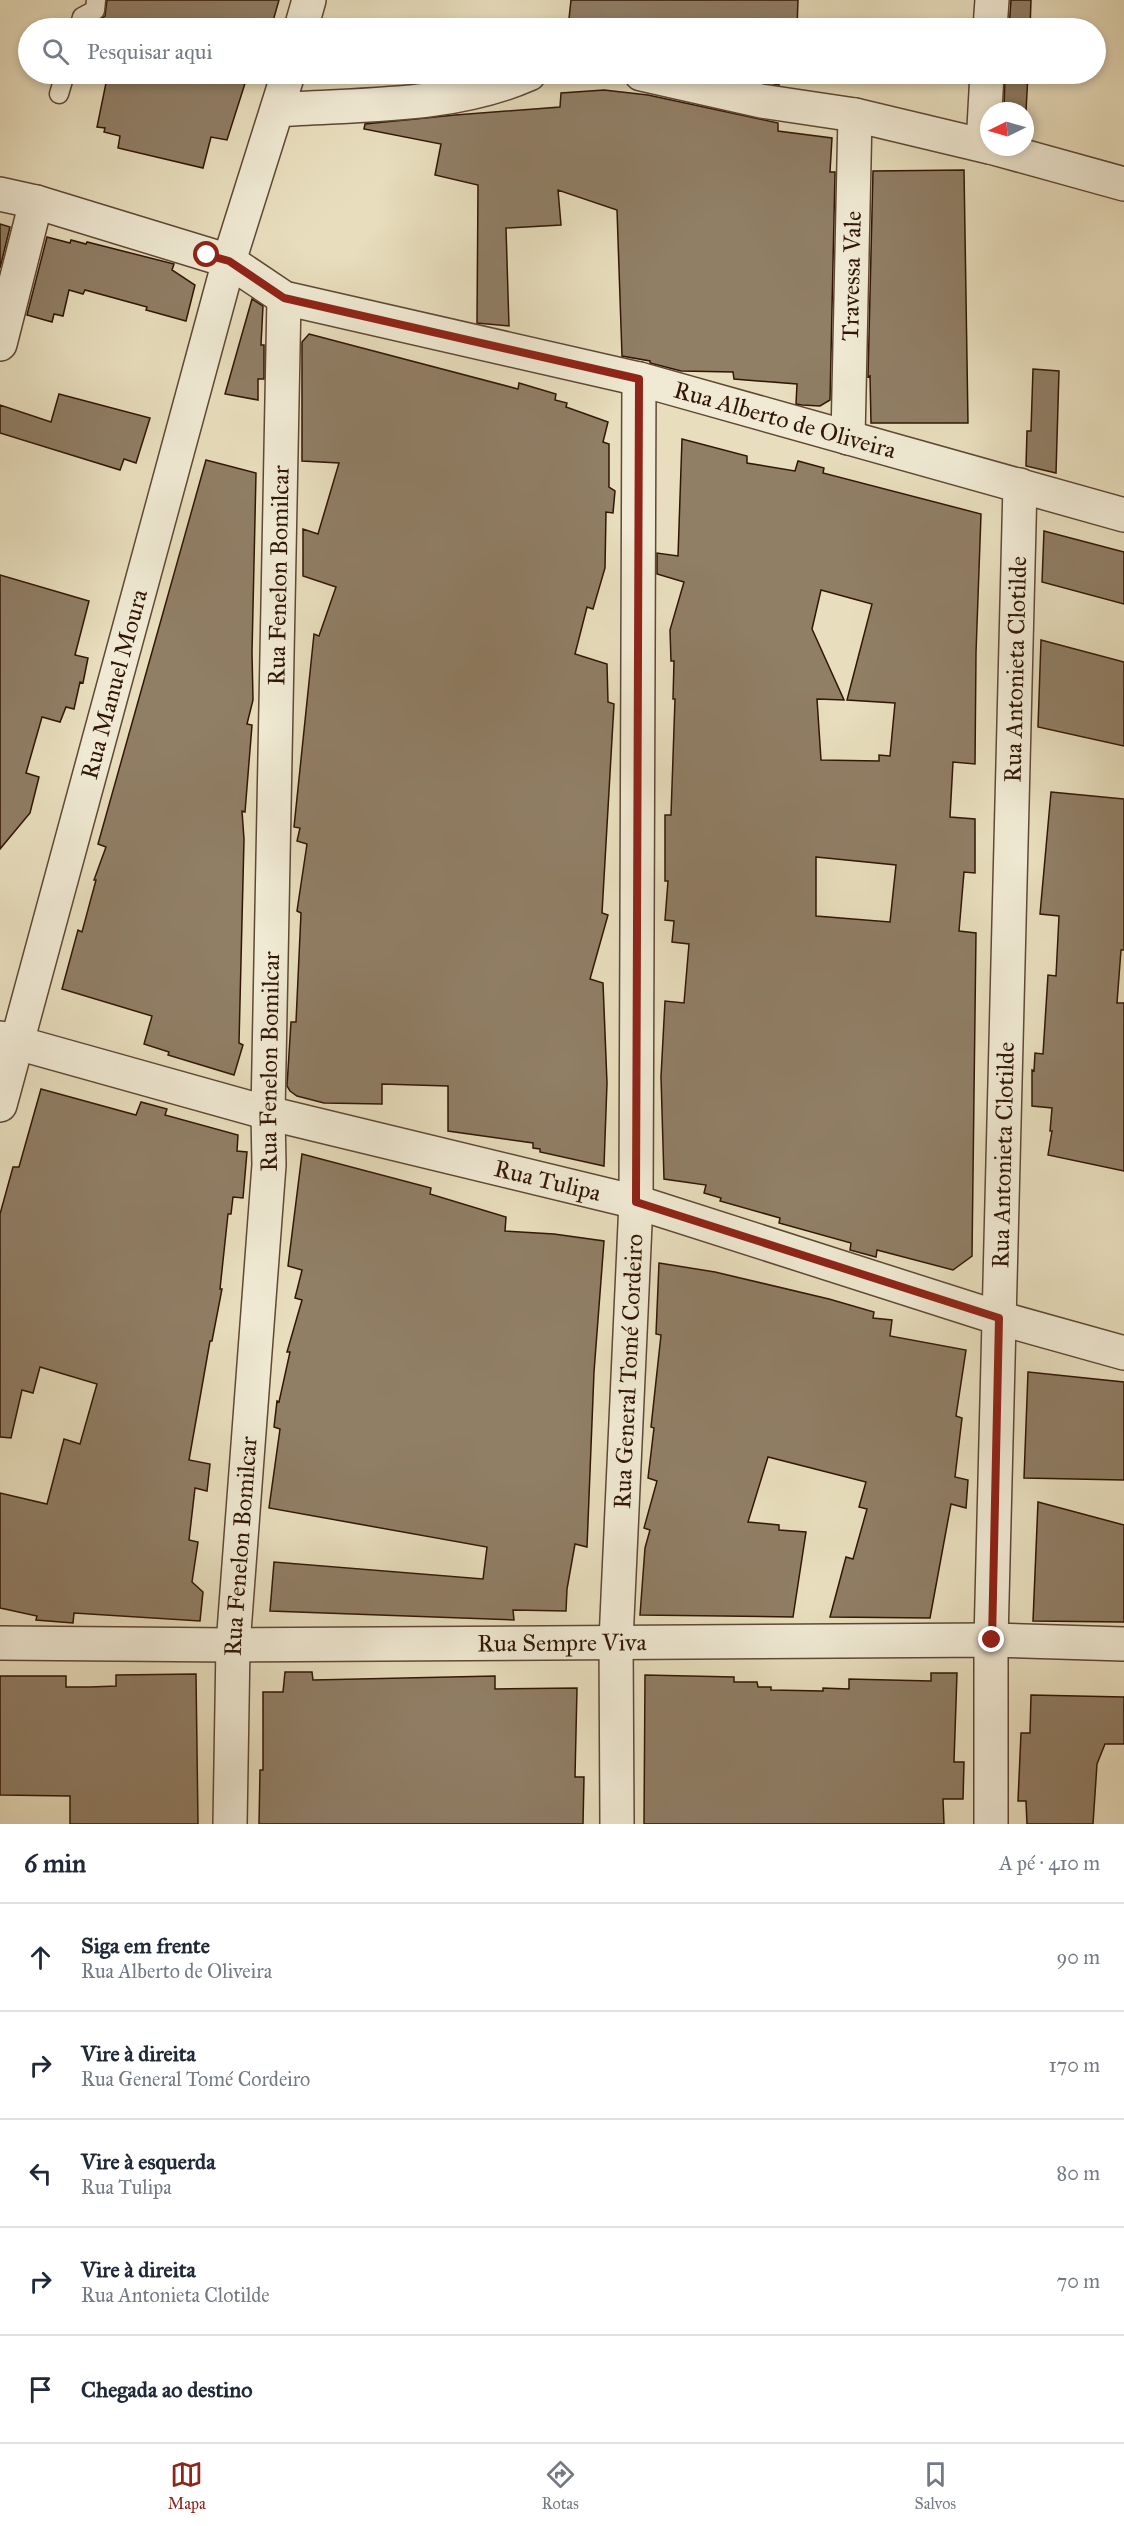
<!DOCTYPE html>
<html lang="pt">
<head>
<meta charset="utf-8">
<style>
  body { margin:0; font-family:"IM FELL Great Primer",serif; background:#f2f2f3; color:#1f2937 }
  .compass { position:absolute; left:980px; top:102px; width:54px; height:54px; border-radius:50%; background:#fff; box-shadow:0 3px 9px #0003; rotate:265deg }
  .stop { position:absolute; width:18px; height:18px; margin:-14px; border:4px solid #8f2418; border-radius:50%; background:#fff }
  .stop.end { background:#8f2418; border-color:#fff; box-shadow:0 2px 6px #0008 }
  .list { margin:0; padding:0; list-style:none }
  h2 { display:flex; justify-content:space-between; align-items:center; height:78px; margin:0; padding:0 24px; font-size:26px }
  h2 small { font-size:20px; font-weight:400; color:#747a83 }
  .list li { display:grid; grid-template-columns:39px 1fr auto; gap:18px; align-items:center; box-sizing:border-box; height:108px; padding:0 24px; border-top:2px solid #e0e1e3 }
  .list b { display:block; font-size:22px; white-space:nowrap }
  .list p { margin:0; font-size:20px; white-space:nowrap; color:#747a83 }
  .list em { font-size:20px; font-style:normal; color:#747a83 }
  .icon { flex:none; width:33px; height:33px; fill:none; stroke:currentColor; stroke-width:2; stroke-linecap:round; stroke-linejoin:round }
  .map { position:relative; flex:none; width:1124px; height:1824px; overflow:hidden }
  .search { position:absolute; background:#fff; box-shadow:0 3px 9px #0003; left:18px; right:18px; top:18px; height:66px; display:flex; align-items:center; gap:15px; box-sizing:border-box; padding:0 21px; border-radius:33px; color:#747a83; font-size:22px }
  .sheet { height:618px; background:#fff }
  nav { display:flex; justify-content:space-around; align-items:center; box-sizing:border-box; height:84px; border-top:2px solid #e0e1e3; background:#fff; font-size:16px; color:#747a83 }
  nav a { display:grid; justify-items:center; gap:3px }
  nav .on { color:#8f2418 }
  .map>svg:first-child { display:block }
  .building { fill:#907e65; stroke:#311606; stroke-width:1.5; fill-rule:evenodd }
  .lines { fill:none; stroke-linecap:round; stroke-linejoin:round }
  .service-casing { stroke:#5f4834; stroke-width:21 }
  .minor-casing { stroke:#5f4834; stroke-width:36 }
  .tertiary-casing { stroke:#5f4834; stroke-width:36 }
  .service { stroke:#f0ead4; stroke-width:18 }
  .minor { stroke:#f0ead4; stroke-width:33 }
  .tertiary { stroke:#f0ead4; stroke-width:33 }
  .route { stroke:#8f2418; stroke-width:8 }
  .labels { text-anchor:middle; stroke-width:4.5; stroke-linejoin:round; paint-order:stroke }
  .street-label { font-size:24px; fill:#311606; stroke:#f0ead4 }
</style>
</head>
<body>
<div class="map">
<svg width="1124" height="1824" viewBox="0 0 1124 1824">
  <rect width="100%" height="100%" fill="#e8debd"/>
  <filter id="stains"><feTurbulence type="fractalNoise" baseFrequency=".00333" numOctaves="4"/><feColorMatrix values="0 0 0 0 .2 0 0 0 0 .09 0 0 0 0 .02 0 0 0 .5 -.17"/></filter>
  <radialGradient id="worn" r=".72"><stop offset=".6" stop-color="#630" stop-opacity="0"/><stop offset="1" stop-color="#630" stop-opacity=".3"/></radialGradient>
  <path class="building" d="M 107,0 L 279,0 L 271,28 L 91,28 L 92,25 L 105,16 Z
    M 571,0 L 798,0 L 797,28 L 568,28 Z
    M 1011,0 L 1031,0 L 1030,28 L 1009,28 Z
    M 76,74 L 248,74 L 227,140 L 211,137 L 203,168 L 118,148 L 120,136 L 104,132 L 105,128 L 97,127 L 106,83 L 76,75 Z
    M 724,74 L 794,74 L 794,79 L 779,77 L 779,85 Z
    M 1005,74 L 1028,74 L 1026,111 L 1004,111 Z
    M 604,90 L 648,95 L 778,123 L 778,131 L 832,138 L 830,172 L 835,172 L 830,400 L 820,406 L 802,405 L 796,404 L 797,384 L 734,379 L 733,372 L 681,371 L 650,363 L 650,361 L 622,356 L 617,210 L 558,190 L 561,225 L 506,228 L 509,326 L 477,323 L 478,185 L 435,175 L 441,144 L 364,129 L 365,124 L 455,115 L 560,107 L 561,93 Z
    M 964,170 L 968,423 L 871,423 L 870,376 L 868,377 L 873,171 Z
    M 0,224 L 10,227 L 0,268 Z
    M 47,237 L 70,243 L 71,240 L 86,244 L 87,242 L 174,264 L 172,270 L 195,285 L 186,321 L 146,310 L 147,307 L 85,290 L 83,294 L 69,290 L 63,316 L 54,314 L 52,322 L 27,315 Z
    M 252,299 L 263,306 L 261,345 L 264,345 L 264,379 L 258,379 L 258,400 L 225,394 Z
    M 309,334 L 518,389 L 519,383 L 556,394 L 555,400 L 567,403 L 566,407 L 608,422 L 603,442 L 609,444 L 609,487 L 615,491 L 613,513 L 606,512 L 605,568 L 593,609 L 587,607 L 575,654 L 607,664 L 608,702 L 614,704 L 602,913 L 608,915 L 590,979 L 603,983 L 607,1083 L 604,1166 L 540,1152 L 540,1149 L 533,1148 L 533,1143 L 448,1131 L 448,1086 L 382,1084 L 382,1104 L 324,1103 L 297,1096 L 290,1091 L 287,1086 L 291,1022 L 296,1022 L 301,913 L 297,911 L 307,844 L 297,841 L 300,828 L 294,827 L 314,634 L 319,636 L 336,587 L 303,576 L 303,529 L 318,534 L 339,463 L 302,461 L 302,342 Z
    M 1033,369 L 1059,371 L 1056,473 L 1026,466 L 1027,431 L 1031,431 Z
    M 59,394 L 150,418 L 136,463 L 124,459 L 120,470 L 0,433 L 0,405 L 51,422 Z
    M 682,439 L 747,456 L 747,463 L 795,471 L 798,461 L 824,468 L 823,473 L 981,514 L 976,653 L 975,764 L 953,762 L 950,817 L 975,819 L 975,873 L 964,872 L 959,931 L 976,933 L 972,1256 L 953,1270 L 877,1250 L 876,1257 L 850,1250 L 851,1243 L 779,1223 L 780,1218 L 720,1201 L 721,1198 L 704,1193 L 706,1185 L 664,1179 L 661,1077 L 665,1001 L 684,1003 L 689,944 L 672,942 L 674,921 L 665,920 L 668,881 L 665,881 L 665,815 L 671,815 L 675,699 L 673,699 L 674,661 L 671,661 L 670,630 L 684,582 L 657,574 L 657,553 L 678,556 ZM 821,590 L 872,604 L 847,700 L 895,703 L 890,756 L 879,755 L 879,761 L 821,760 L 817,699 L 844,700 L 812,629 ZM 816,857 L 896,865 L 890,922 L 816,916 Z
    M 206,460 L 256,473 L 252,653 L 253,700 L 247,724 L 252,725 L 245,812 L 242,811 L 244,839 L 239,1043 L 243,1045 L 234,1075 L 168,1055 L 169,1052 L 144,1044 L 152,1016 L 62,989 L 78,930 L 82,932 L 96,880 L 94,880 L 106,847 L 98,844 Z
    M 1044,531 L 1124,552 L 1124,604 L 1042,582 Z
    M 0,575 L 89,601 L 75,655 L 88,658 L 83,683 L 80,682 L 74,709 L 66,707 L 60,722 L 42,717 L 26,773 L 39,777 L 30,813 L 0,849 Z
    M 1041,640 L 1124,662 L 1124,746 L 1038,727 Z
    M 1051,792 L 1124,799 L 1124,950 L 1121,950 L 1117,1003 L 1124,1003 L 1124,1171 L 1048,1155 L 1052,1131 L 1050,1131 L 1052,1108 L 1032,1106 L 1032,1070 L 1034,1071 L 1035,1053 L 1043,1054 L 1048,975 L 1056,976 L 1059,916 L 1040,914 Z
    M 41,1089 L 136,1115 L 141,1102 L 167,1109 L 165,1115 L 238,1135 L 237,1151 L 247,1152 L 243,1198 L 233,1197 L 231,1214 L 228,1214 L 220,1289 L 222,1289 L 212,1341 L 210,1341 L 189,1460 L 210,1464 L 207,1491 L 195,1488 L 189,1540 L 198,1542 L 192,1582 L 203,1592 L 200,1621 L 74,1613 L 73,1623 L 36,1620 L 37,1616 L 0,1608 L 0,1493 L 47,1504 L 64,1439 L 80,1444 L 97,1384 L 40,1367 L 33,1393 L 22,1390 L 11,1438 L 0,1437 L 0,1214 L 13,1167 L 19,1167 Z
    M 302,1154 L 431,1188 L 430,1194 L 506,1217 L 505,1231 L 554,1234 L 604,1241 L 594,1372 L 587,1547 L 575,1544 L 567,1589 L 566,1611 L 513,1610 L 514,1620 L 270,1611 L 274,1562 L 483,1579 L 487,1547 L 269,1508 L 280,1429 L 274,1427 L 277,1401 L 279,1402 L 290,1352 L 287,1352 L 302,1300 L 295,1298 L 302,1270 L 288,1266 Z
    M 659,1263 L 715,1272 L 829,1299 L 874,1312 L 873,1318 L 892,1320 L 890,1336 L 966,1350 L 956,1416 L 962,1418 L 955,1477 L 968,1480 L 966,1508 L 951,1504 L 930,1618 L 830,1617 L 846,1557 L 853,1559 L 867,1509 L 859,1507 L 866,1482 L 768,1457 L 748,1522 L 779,1525 L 779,1530 L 806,1532 L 793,1617 L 640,1615 L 645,1548 L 650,1530 L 644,1528 L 657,1481 L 648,1478 L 654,1428 L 651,1427 L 661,1335 L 656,1334 Z
    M 1028,1372 L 1124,1382 L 1124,1480 L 1024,1478 Z
    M 1038,1502 L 1124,1525 L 1124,1622 L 1033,1621 Z
    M 285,1672 L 312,1672 L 313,1680 L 495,1676 L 495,1689 L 577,1688 L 575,1777 L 584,1777 L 583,1824 L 259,1824 L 260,1770 L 263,1770 L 263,1692 L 283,1692 Z
    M 931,1673 L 957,1673 L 954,1762 L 964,1762 L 963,1799 L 943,1799 L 944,1824 L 644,1824 L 645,1675 L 734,1677 L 734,1682 L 757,1682 L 758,1687 L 771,1687 L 771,1690 L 823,1691 L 823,1688 L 849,1689 L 849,1679 L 931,1681 Z
    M 196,1674 L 198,1824 L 70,1824 L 70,1796 L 0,1795 L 0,1676 L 66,1676 L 66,1687 L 90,1687 L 116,1686 L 116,1675 Z
    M 1031,1695 L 1124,1697 L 1124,1744 L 1105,1744 L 1097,1764 L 1093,1824 L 1027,1824 L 1026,1801 L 1018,1801 L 1021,1733 L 1030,1733 Z"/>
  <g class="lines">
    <defs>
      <path id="service" d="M 79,28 L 82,17 L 95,10 L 96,0
        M 59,94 L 65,74"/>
      <g id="minor">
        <path d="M 990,28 L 992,0"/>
        <path d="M 641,74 L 761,101 L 855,115 L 989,147"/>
        <path d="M 277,110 C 361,104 452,108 529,74"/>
        <path d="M 983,145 L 987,74"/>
        <path d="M 990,147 L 1124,184"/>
        <path d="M 0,194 L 36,202 L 229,261"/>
        <path d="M 0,344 L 36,202"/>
        <path id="s1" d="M 848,438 L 855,115"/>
        <path id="s2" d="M 0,1643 L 233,1645 L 991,1640 L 1124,1644"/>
        <path id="s3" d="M 230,1824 L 233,1645 L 269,1165 L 268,1113 L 284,298"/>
        <path id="s4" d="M 617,1824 L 616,1641 L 636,1202 L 639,379"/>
        <path id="s5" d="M 991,1824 L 991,1640 L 1020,485"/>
      </g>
      <g id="tertiary">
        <path d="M 301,28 L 309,0"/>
        <path id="s6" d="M 229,261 L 284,298 L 639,379 L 1124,515"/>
        <path id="s7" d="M 0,1038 L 268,1113 L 636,1202 L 999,1318 L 1124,1353"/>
        <path id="s8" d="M 0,1105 L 229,261 L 288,74"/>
      </g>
    </defs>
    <use href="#service" class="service-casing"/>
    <use href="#minor" class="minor-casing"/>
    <use href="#tertiary" class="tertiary-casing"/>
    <use href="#service" class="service"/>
    <use href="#minor" class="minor"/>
    <use href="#tertiary" class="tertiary"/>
  </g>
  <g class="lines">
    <path class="route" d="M 207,255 L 229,261 L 284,298 L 639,379 L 636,1202 L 999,1318 L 992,1640"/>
  </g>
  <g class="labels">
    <g class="street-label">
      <text dy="8" stroke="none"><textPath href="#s1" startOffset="162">Travessa Vale</textPath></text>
      <text dy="8" stroke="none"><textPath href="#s6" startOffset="582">Rua Alberto de Oliveira</textPath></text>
      <text dy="8" stroke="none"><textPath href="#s3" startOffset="1250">Rua Fenelon Bomilcar</textPath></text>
      <text dy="8" stroke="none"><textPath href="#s5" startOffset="1155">Rua Antonieta Clotilde</textPath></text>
      <text dy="8" stroke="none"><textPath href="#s8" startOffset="436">Rua Manuel Moura</textPath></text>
      <text dy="8" stroke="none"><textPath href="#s3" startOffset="764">Rua Fenelon Bomilcar</textPath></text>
      <text dy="8" stroke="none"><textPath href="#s5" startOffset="669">Rua Antonieta Clotilde</textPath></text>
      <text dy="8" stroke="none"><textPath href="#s7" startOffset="566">Rua Tulipa</textPath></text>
      <text dy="8" stroke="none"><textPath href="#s4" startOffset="453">Rua General Tomé Cordeiro</textPath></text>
      <text dy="8" stroke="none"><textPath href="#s3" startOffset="278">Rua Fenelon Bomilcar</textPath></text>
      <text dy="8" stroke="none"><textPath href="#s2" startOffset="562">Rua Sempre Viva</textPath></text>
    </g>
  </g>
  <rect width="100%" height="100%" filter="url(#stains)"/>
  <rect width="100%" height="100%" fill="url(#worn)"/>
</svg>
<svg class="compass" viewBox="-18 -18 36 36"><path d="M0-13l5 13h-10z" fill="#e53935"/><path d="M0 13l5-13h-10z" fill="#747a83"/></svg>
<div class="stop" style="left:207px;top:255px"></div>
<div class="stop end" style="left:992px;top:1640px"></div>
<div class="search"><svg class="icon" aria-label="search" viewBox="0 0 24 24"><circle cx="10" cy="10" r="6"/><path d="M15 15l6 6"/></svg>Pesquisar aqui</div>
</div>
<section class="sheet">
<h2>6 min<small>A pé · 410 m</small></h2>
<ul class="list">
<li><svg class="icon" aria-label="ahead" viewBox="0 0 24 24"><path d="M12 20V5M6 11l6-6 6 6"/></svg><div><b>Siga em frente</b><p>Rua Alberto de Oliveira</p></div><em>90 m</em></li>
<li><svg class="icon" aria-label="right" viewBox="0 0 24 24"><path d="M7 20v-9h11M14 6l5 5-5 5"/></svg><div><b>Vire à direita</b><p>Rua General Tomé Cordeiro</p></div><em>170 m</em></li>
<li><svg class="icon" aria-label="left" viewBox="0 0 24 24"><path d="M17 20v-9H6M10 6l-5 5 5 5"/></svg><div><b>Vire à esquerda</b><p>Rua Tulipa</p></div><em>80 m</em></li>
<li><svg class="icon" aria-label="right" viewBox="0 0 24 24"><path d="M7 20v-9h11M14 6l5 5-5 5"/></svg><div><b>Vire à direita</b><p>Rua Antonieta Clotilde</p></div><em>70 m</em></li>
<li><svg class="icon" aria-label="arrive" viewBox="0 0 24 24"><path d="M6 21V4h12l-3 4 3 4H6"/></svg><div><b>Chegada ao destino</b></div></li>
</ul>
</section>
<nav>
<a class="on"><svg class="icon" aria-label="map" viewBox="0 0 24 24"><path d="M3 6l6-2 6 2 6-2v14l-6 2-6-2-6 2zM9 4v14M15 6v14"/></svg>Mapa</a>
<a><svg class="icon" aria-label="directions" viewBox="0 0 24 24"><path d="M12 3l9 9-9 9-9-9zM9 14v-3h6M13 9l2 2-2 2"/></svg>Rotas</a>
<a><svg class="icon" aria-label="saved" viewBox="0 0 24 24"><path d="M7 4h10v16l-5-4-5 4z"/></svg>Salvos</a>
</nav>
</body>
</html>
